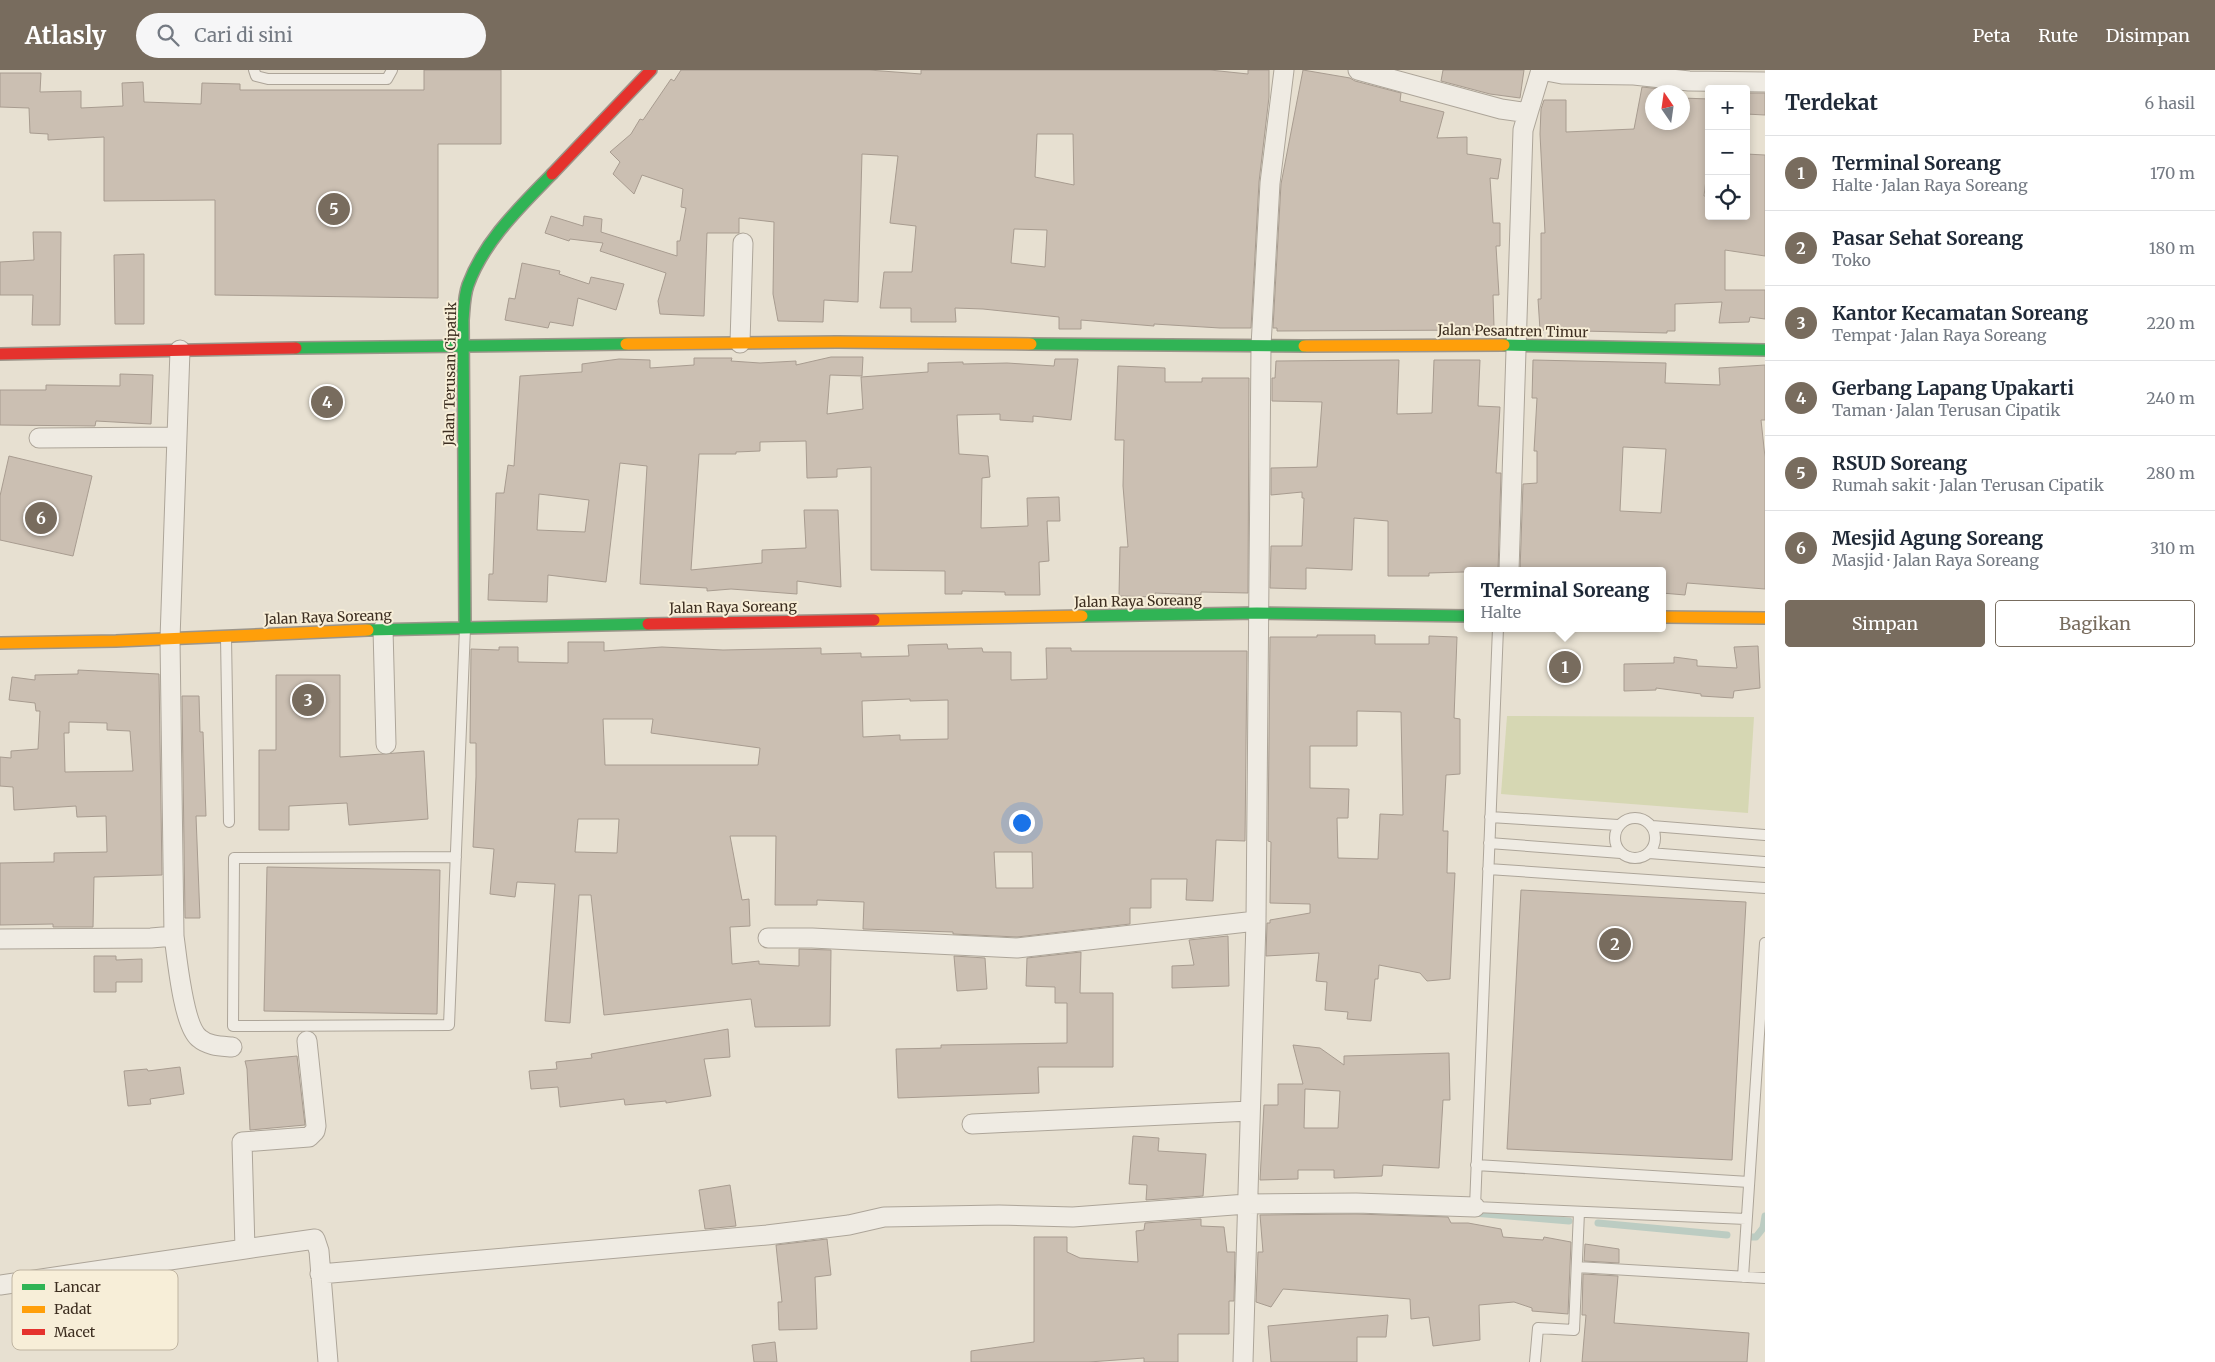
<!DOCTYPE html>
<html lang="id">
<head>
<meta charset="utf-8">
<style>
  body { margin:0; font-family:Merriweather,serif; background:#f6f6f7; color:#1f2937 }
  .controls { position:absolute; right:15px; top:15px; display:grid; overflow:hidden; border-radius:5px; box-shadow:0 2px 8px #0003 }
  .controls button { width:45px; height:45px; display:grid; place-items:center; padding:0; border:0; border-bottom:1px solid #e0e1e3; background:#fff; color:#1f2937; font:25px sans-serif }
  .compass { position:absolute; left:1645px; top:15px; width:45px; height:45px; border-radius:50%; background:#fff; box-shadow:0 2px 8px #0003; rotate:347deg }
  .you { position:absolute; left:1021px; top:752px; width:18px; height:18px; margin:-12px; border:4px solid #fff; border-radius:50%; background:#1a73e8; box-shadow:0 0 0 8px #1a73e833 }
  .badge { display:grid; place-items:center; width:32px; height:32px; border-radius:50%; background:#786c5e; color:#fff; font-size:16px; font-weight:700 }
  .pin { position:absolute; translate:-50% -50%; border:2px solid #fff; box-shadow:0 1px 5px #0006 }
  .popup { position:absolute; left:1464px; top:497px; width:202px; height:65px; box-sizing:border-box; display:grid; place-content:center; border-radius:5px; background:#fff; filter:drop-shadow(0 1px 4px #0005); font-size:16px; white-space:nowrap; color:#747a83 }
  .popup b { font-size:19px; color:#1f2937 }
  .popup::after { content:''; position:absolute; left:50%; top:100%; margin-left:-10px; border:10px solid transparent; border-top-color:#fff }
  .list { margin:0; padding:0; list-style:none }
  h2 { display:flex; justify-content:space-between; align-items:center; height:65px; margin:0; padding:0 20px; font-size:21px }
  h2 small { font-size:16px; font-weight:400; color:#747a83 }
  .list li { display:grid; grid-template-columns:32px 1fr auto; gap:15px; align-items:center; box-sizing:border-box; height:75px; padding:0 20px; border-top:1px solid #e0e1e3 }
  .list b { display:block; font-size:19px; white-space:nowrap }
  .list p { margin:0; font-size:16px; white-space:nowrap; color:#747a83 }
  .list em { font-size:16px; font-style:normal; color:#747a83 }
  .actions { display:flex; gap:10px; padding:15px 20px }
  .actions a { flex:1; padding:11px 0; border:1px solid #786c5e; border-radius:5px; text-align:center; font-size:18px; color:#786c5e }
  .actions .main { background:#786c5e; color:#fff }
  .icon { flex:none; width:28px; height:28px; fill:none; stroke:currentColor; stroke-width:2; stroke-linecap:round; stroke-linejoin:round }
  .map { position:relative; flex:none; width:1765px; height:1292px; overflow:hidden }
  header { display:flex; align-items:center; gap:30px; box-sizing:border-box; height:70px; padding:0 25px; background:#786c5e; color:#fff }
  header strong { font-size:24px }
  nav { display:flex; gap:28px; margin-inline-start:auto; font-size:18px }
  .search { width:350px; height:45px; background:#f6f6f7; display:flex; align-items:center; gap:12px; box-sizing:border-box; padding:0 18px; border-radius:28px; color:#747a83; font-size:19px }
  main { display:flex }
  aside { flex:1; background:#fff }
  .map>svg:first-child { display:block }
  .green { fill:#d6d7b3 }
  .lines { fill:none; stroke-linecap:round; stroke-linejoin:round }
  .stream { stroke:#bcccc2; stroke-width:7 }
  .building { fill:#cbbfb2; stroke:#a89c90; fill-rule:evenodd }
  .lane-casing { stroke:#ada599; stroke-width:12 }
  .street-casing { stroke:#ada599; stroke-width:21 }
  .fast-casing { stroke:#9c958a; stroke-width:14 }
  .slow-casing { stroke:#9c958a; stroke-width:14 }
  .jam-casing { stroke:#9c958a; stroke-width:14 }
  .lane { stroke:#efebe3; stroke-width:10 }
  .street { stroke:#efebe3; stroke-width:19 }
  .fast { stroke:#30b455; stroke-width:11 }
  .slow { stroke:#ff9f0a; stroke-width:11 }
  .jam { stroke:#e5322d; stroke-width:11 }
  .labels { text-anchor:middle; stroke-width:4; stroke-linejoin:round; paint-order:stroke }
  .street-label { font-size:14px; fill:#3d2e20; stroke:#f7eed8 }
  .key { fill:#f7eed8; stroke:#bfb4a1; stroke-width:1 }
  .key-label { font-size:14px; fill:#3d2e20 }
</style>
</head>
<body>
<header>
<strong>Atlasly</strong>
<div class="search"><svg class="icon" aria-label="search" viewBox="0 0 24 24"><circle cx="10" cy="10" r="6"/><path d="M15 15l6 6"/></svg>Cari di sini</div>
<nav><a>Peta</a><a>Rute</a><a>Disimpan</a></nav>
</header>
<main>
<div class="map">
<svg width="1765" height="1292" viewBox="0 0 1765 1292">
  <rect width="100%" height="100%" fill="#e7e0d1"/>
  <path class="green" d="M 1507,646 L 1754,647 L 1748,743 L 1501,724 Z"/>
  <g class="lines">
    <path class="stream" d="M 1474,1143 L 1569,1151
      M 1598,1153 L 1727,1165
      M 1751,1167 L 1756,1167 L 1763,1158 L 1765,1146"/>
  </g>
  <path class="building" d="M 424,0 L 501,0 L 501,74 L 438,74 L 438,228 L 215,225 L 215,130 L 104,131 L 104,67 L 48,70 L 48,64 L 30,63 L 29,38 L 0,37 L 0,3 L 41,3 L 40,22 L 81,21 L 81,38 L 123,36 L 122,13 L 143,12 L 144,32 L 201,34 L 202,13 L 240,14 L 240,20 L 424,20 Z
    M 681,0 L 869,0 L 921,4 L 921,0 L 1210,0 L 1248,4 L 1248,0 L 1269,0 L 1269,27 L 1259,112 L 1251,258 L 1220,258 L 1154,254 L 1154,256 L 1081,250 L 1081,259 L 1059,259 L 1059,247 L 983,239 L 955,238 L 956,252 L 911,252 L 911,238 L 880,238 L 884,202 L 912,202 L 916,156 L 890,153 L 898,86 L 862,84 L 858,232 L 824,230 L 823,252 L 778,251 L 773,224 L 774,152 L 739,148 L 739,163 L 707,163 L 704,246 L 660,244 L 658,231 L 666,203 L 600,181 L 603,173 L 570,169 L 569,171 L 545,163 L 551,146 L 583,156 L 584,146 L 602,149 L 601,162 L 677,186 L 677,171 L 680,171 L 686,138 L 681,137 L 683,119 L 642,105 L 634,124 L 613,104 L 620,92 L 610,82 L 631,64 L 640,49 L 643,50 L 671,9 L 674,11 ZM 1037,64 L 1073,64 L 1074,115 L 1035,107 ZM 1014,159 L 1047,160 L 1045,197 L 1011,193 Z
    M 1303,0 L 1350,8 L 1355,11 L 1401,23 L 1400,31 L 1444,42 L 1437,68 L 1467,67 L 1467,84 L 1501,89 L 1498,109 L 1490,108 L 1493,153 L 1500,153 L 1500,176 L 1496,176 L 1499,225 L 1493,225 L 1494,257 L 1481,257 L 1481,260 L 1277,261 L 1277,258 L 1273,258 L 1281,114 Z
    M 1443,0 L 1524,0 L 1520,28 L 1490,24 L 1441,11 Z
    M 1642,17 L 1661,19 L 1660,22 L 1652,22 L 1652,52 L 1682,52 L 1682,28 L 1709,29 L 1708,93 L 1704,126 L 1709,126 L 1709,146 L 1746,146 L 1746,84 L 1765,85 L 1765,186 L 1725,180 L 1725,220 L 1765,220 L 1765,249 L 1750,247 L 1749,252 L 1719,253 L 1722,232 L 1675,234 L 1675,261 L 1667,261 L 1667,263 L 1540,260 L 1538,229 L 1541,229 L 1541,163 L 1545,163 L 1540,64 L 1541,39 L 1544,30 L 1566,30 L 1566,62 L 1634,59 Z
    M 1747,23 L 1765,23 L 1765,45 L 1746,44 Z
    M 33,162 L 61,162 L 60,255 L 32,255 L 33,225 L 0,225 L 0,192 L 34,190 Z
    M 144,184 L 144,254 L 115,254 L 114,185 Z
    M 522,193 L 560,201 L 559,204 L 589,214 L 591,207 L 624,214 L 616,240 L 578,228 L 573,256 L 550,252 L 548,258 L 505,250 L 509,228 L 515,229 Z
    M 831,287 L 863,287 L 862,306 L 830,305 L 827,344 L 863,339 L 861,307 L 928,302 L 928,293 L 963,292 L 963,294 L 1007,293 L 1054,296 L 1055,289 L 1078,289 L 1071,350 L 1033,346 L 1033,352 L 1000,350 L 1000,344 L 957,345 L 959,384 L 988,386 L 990,407 L 982,408 L 981,458 L 1028,456 L 1027,428 L 1059,427 L 1060,451 L 1047,451 L 1049,491 L 1039,492 L 1040,525 L 1005,525 L 1005,522 L 962,521 L 962,524 L 945,524 L 945,501 L 871,500 L 871,397 L 837,399 L 837,407 L 807,408 L 806,371 L 760,372 L 760,381 L 736,382 L 736,384 L 699,384 L 691,500 L 762,493 L 762,480 L 806,478 L 804,440 L 838,440 L 841,517 L 797,511 L 797,524 L 731,519 L 707,521 L 707,518 L 640,514 L 647,396 L 620,393 L 606,512 L 548,505 L 547,532 L 488,530 L 489,504 L 493,504 L 496,423 L 504,423 L 508,395 L 514,396 L 520,306 L 582,302 L 582,294 L 619,289 L 650,290 L 650,298 L 694,295 L 694,288 L 732,288 L 731,291 L 760,293 L 796,291 L 796,295 ZM 539,424 L 589,430 L 585,462 L 537,460 Z
    M 1399,290 L 1397,344 L 1432,343 L 1434,290 L 1480,290 L 1478,336 L 1500,337 L 1496,403 L 1501,403 L 1498,501 L 1429,503 L 1429,506 L 1388,506 L 1388,451 L 1354,448 L 1352,500 L 1306,498 L 1306,519 L 1270,518 L 1271,476 L 1302,476 L 1304,428 L 1302,428 L 1302,422 L 1271,425 L 1271,398 L 1317,397 L 1322,332 L 1272,331 L 1272,308 L 1275,308 L 1276,291 Z
    M 1533,290 L 1666,293 L 1665,313 L 1720,315 L 1719,298 L 1765,295 L 1765,350 L 1761,350 L 1765,387 L 1765,519 L 1687,513 L 1685,525 L 1662,523 L 1662,501 L 1520,501 L 1523,414 L 1537,413 L 1537,381 L 1534,381 L 1537,328 L 1532,328 ZM 1623,377 L 1666,379 L 1661,443 L 1620,441 Z
    M 1118,296 L 1165,298 L 1165,312 L 1202,312 L 1202,308 L 1249,308 L 1248,523 L 1201,522 L 1201,525 L 1155,523 L 1155,527 L 1119,526 L 1120,477 L 1128,477 L 1123,416 L 1124,370 L 1115,370 Z
    M 120,304 L 153,305 L 151,354 L 96,351 L 95,356 L 0,355 L 0,320 L 46,320 L 46,315 L 120,316 Z
    M 9,386 L 92,406 L 73,486 L 0,470 L 0,426 Z
    M 1317,565 L 1375,565 L 1375,574 L 1429,574 L 1429,566 L 1457,567 L 1454,648 L 1460,649 L 1460,704 L 1446,705 L 1443,761 L 1448,761 L 1447,803 L 1455,803 L 1450,909 L 1427,911 L 1420,903 L 1379,895 L 1378,909 L 1375,909 L 1371,951 L 1347,949 L 1348,942 L 1325,940 L 1327,912 L 1316,911 L 1319,883 L 1266,886 L 1267,853 L 1270,853 L 1270,850 L 1310,843 L 1310,834 L 1270,833 L 1271,772 L 1268,771 L 1270,567 L 1317,567 ZM 1357,641 L 1401,642 L 1403,745 L 1380,744 L 1378,789 L 1338,788 L 1337,748 L 1348,748 L 1349,719 L 1310,718 L 1310,676 L 1357,676 Z
    M 568,572 L 604,572 L 604,581 L 662,577 L 723,580 L 821,578 L 821,584 L 861,583 L 861,587 L 909,586 L 908,575 L 947,574 L 948,579 L 982,578 L 983,582 L 1011,582 L 1011,610 L 1047,609 L 1046,578 L 1071,578 L 1071,581 L 1247,581 L 1245,771 L 1216,770 L 1213,831 L 1186,830 L 1187,809 L 1151,809 L 1151,838 L 1130,838 L 1130,854 L 1017,867 L 953,864 L 953,862 L 863,859 L 864,832 L 817,830 L 817,835 L 775,835 L 776,766 L 730,766 L 742,830 L 749,829 L 750,856 L 730,857 L 732,894 L 759,891 L 759,894 L 799,896 L 799,879 L 831,880 L 830,956 L 755,957 L 751,929 L 604,945 L 591,825 L 579,825 L 570,953 L 545,951 L 555,814 L 517,812 L 515,827 L 490,824 L 494,779 L 473,777 L 476,707 L 476,673 L 470,673 L 471,579 L 499,580 L 499,577 L 518,577 L 518,592 L 568,593 ZM 910,629 L 910,631 L 948,630 L 948,669 L 900,670 L 900,665 L 863,667 L 862,631 ZM 603,649 L 653,649 L 651,663 L 760,678 L 758,695 L 605,695 ZM 578,749 L 619,749 L 617,783 L 575,782 ZM 994,782 L 1032,782 L 1033,818 L 996,818 Z
    M 1758,576 L 1760,618 L 1734,621 L 1733,628 L 1701,626 L 1701,624 L 1656,618 L 1656,620 L 1624,621 L 1624,594 L 1674,593 L 1674,587 L 1697,590 L 1697,596 L 1737,598 L 1734,577 Z
    M 78,600 L 159,604 L 162,805 L 94,807 L 93,857 L 53,857 L 53,854 L 0,855 L 0,793 L 54,792 L 54,783 L 107,782 L 106,746 L 77,747 L 76,736 L 14,740 L 13,717 L 0,716 L 0,687 L 11,688 L 11,681 L 38,679 L 40,641 L 36,641 L 35,633 L 9,630 L 12,607 L 35,610 L 35,605 L 78,604 ZM 69,652 L 107,653 L 107,660 L 130,661 L 133,701 L 65,702 L 64,663 L 69,663 Z
    M 276,605 L 340,605 L 340,687 L 424,681 L 428,749 L 349,755 L 347,733 L 289,736 L 289,760 L 259,760 L 259,680 L 276,680 Z
    M 182,626 L 199,626 L 200,662 L 203,662 L 206,746 L 196,746 L 200,848 L 185,848 Z
    M 267,797 L 440,800 L 437,944 L 264,941 Z
    M 1521,820 L 1746,832 L 1732,1090 L 1507,1079 Z
    M 1228,866 L 1229,916 L 1172,918 L 1172,896 L 1194,895 L 1189,870 Z
    M 1081,882 L 1080,923 L 1113,923 L 1113,997 L 1038,997 L 1039,1023 L 898,1028 L 896,979 L 941,978 L 941,975 L 1067,973 L 1067,933 L 1055,933 L 1055,917 L 1026,916 L 1027,888 Z
    M 94,886 L 116,886 L 116,890 L 142,889 L 142,912 L 116,912 L 116,922 L 94,922 Z
    M 954,886 L 985,888 L 987,919 L 957,921 Z
    M 728,959 L 730,987 L 704,989 L 711,1026 L 666,1033 L 666,1031 L 625,1035 L 624,1029 L 560,1037 L 558,1017 L 531,1019 L 529,1001 L 557,999 L 556,992 L 592,988 L 591,984 Z
    M 1293,975 L 1320,978 L 1344,995 L 1344,986 L 1449,983 L 1450,1030 L 1443,1030 L 1439,1098 L 1383,1095 L 1382,1106 L 1334,1108 L 1334,1100 L 1298,1100 L 1298,1109 L 1260,1110 L 1264,1035 L 1278,1035 L 1278,1014 L 1303,1014 ZM 1305,1019 L 1340,1021 L 1338,1058 L 1304,1058 Z
    M 297,986 L 305,1055 L 250,1060 L 247,999 L 245,991 Z
    M 180,997 L 184,1024 L 150,1029 L 151,1034 L 128,1036 L 124,1001 L 147,999 L 148,1001 Z
    M 1133,1066 L 1159,1068 L 1158,1081 L 1206,1084 L 1203,1126 L 1146,1130 L 1147,1115 L 1129,1114 Z
    M 730,1115 L 736,1156 L 705,1159 L 699,1120 Z
    M 1356,1144 L 1448,1147 L 1451,1153 L 1468,1153 L 1501,1159 L 1503,1167 L 1543,1170 L 1544,1167 L 1571,1172 L 1568,1244 L 1532,1241 L 1532,1238 L 1514,1232 L 1479,1235 L 1480,1270 L 1433,1276 L 1429,1247 L 1411,1249 L 1410,1229 L 1283,1219 L 1271,1237 L 1256,1232 L 1258,1182 L 1263,1182 L 1260,1145 Z
    M 1201,1149 L 1201,1156 L 1224,1157 L 1227,1182 L 1235,1182 L 1234,1231 L 1229,1231 L 1229,1264 L 1178,1264 L 1178,1292 L 1144,1292 L 1144,1288 L 1089,1292 L 971,1292 L 971,1281 L 1034,1272 L 1034,1167 L 1067,1167 L 1067,1182 L 1080,1188 L 1138,1192 L 1136,1161 L 1144,1160 L 1145,1153 Z
    M 827,1169 L 831,1205 L 815,1207 L 817,1259 L 779,1260 L 778,1232 L 782,1232 L 776,1175 Z
    M 1585,1174 L 1619,1179 L 1619,1193 L 1584,1191 Z
    M 1583,1204 L 1618,1206 L 1614,1253 L 1749,1263 L 1747,1292 L 1582,1292 L 1586,1245 L 1582,1245 Z
    M 1388,1245 L 1386,1267 L 1357,1267 L 1357,1292 L 1271,1292 L 1268,1256 Z
    M 775,1272 L 777,1292 L 754,1292 L 752,1275 Z"/>
  <g class="lines">
    <defs>
      <path id="lane" d="M 254,0 L 256,6 L 268,9 L 387,9 L 392,0
        M 1498,558 L 1475,1137 L 1746,1149
        M 226,567 L 229,752
        M 1490,747 L 1618,755
        M1615 768a20 20 0 1 1 40 0a20 20 0 1 1-40 0Z
        M 1652,756 L 1765,765
        M 1489,773 L 1621,783
        M 1649,783 L 1765,792
        M 456,787 L 234,788 L 233,956 L 449,955 L 465,558
        M 1488,799 L 1765,818
        M 1476,1095 L 1749,1112
        M 1577,1197 L 1765,1208
        M 1743,1207 L 1765,873
        M 1535,1292 L 1538,1258 L 1574,1260 L 1579,1142"/>
      <path id="street" d="M 1358,0 L 1501,39 L 1528,43 L 1523,60 L 1509,501
        M 1528,43 L 1541,0 L 1562,4 L 1634,5 L 1689,11 L 1765,12
        M 740,273 L 743,173
        M 39,368 L 177,367
        M 383,559 L 386,674
        M 174,866 L 170,569 L 180,280
        M 768,868 L 812,868 L 1017,878 L 1256,851
        M 0,869 L 151,868 L 174,866 C 177,887 183,955 199,968 C 208,976 221,976 232,977
        M 307,971 L 316,1056 L 315,1061 L 309,1067 L 242,1072 L 245,1179 L 315,1169 L 319,1181 L 328,1292
        M 972,1054 L 1250,1041
        M 320,1204 L 767,1165 L 849,1155 L 884,1147 L 999,1145 L 1073,1147 L 1247,1134 L 1356,1133 L 1475,1137
        M 0,1215 L 245,1179
        M 1243,1292 L 1256,851 L 1261,276 L 1270,113 L 1284,0"/>
      <path id="fast" d="M 1031,274 L 1304,276
        M 1504,275 L 1765,280
        M 296,278 L 626,274
        M 1082,546 L 1257,543 L 1468,546
        M 465,557 L 463,250 C 464,239 464,226 468,215 C 484,171 520,137 552,104
        M 368,560 L 648,554"/>
      <path id="slow" d="M 626,274 L 837,272 L 1031,274
        M 1304,276 L 1504,275
        M 1662,547 L 1765,548
        M 874,550 L 1082,546
        M 0,573 L 116,571 L 368,560"/>
      <path id="jam" d="M 552,104 L 651,0
        M 0,284 L 296,278
        M 648,554 L 874,550"/>
    </defs>
    <use href="#lane" class="lane-casing"/>
    <use href="#street" class="street-casing"/>
    <use href="#fast" class="fast-casing"/>
    <use href="#slow" class="slow-casing"/>
    <use href="#jam" class="jam-casing"/>
    <use href="#lane" class="lane"/>
    <use href="#street" class="street"/>
    <use href="#fast" class="fast"/>
    <use href="#slow" class="slow"/>
    <use href="#jam" class="jam"/>
  </g>
  <g class="labels">
    <g class="street-label">
      <text transform="translate(1513 261) rotate(1)" y="5">Jalan Pesantren Timur</text>
      <text transform="translate(450 304) rotate(-89)" y="5">Jalan Terusan Cipatik</text>
      <text transform="translate(1138 531) rotate(-1)" y="5">Jalan Raya Soreang</text>
      <text transform="translate(733 537) rotate(-1)" y="5">Jalan Raya Soreang</text>
      <text transform="translate(328 547) rotate(-2)" y="5">Jalan Raya Soreang</text>
    </g>
  </g>
  <rect x="12" y="1200" width="166" height="80" rx="8" class="key"/>
  <rect x="22" y="1214" width="23" height="6" fill="#30b455"/>
  <rect x="22" y="1236" width="23" height="7" fill="#ff9f0a"/>
  <rect x="22" y="1259" width="23" height="6" fill="#e5322d"/>
  <g class="key-label">
    <text x="54" y="1222">Lancar</text>
    <text x="54" y="1244">Padat</text>
    <text x="54" y="1267">Macet</text>
  </g>
</svg>
<div class="controls">
<button>+</button>
<button>−</button>
<button><svg class="icon" aria-label="locate" viewBox="0 0 24 24"><circle cx="12" cy="12" r="6"/><path d="M12 2v4M12 18v4M2 12h4M18 12h4"/></svg></button>
</div>
<svg class="compass" viewBox="-18 -18 36 36"><path d="M0-13l5 13h-10z" fill="#e53935"/><path d="M0 13l5-13h-10z" fill="#747a83"/></svg>
<div class="you"></div>
<div class="pin badge" style="left:1565px;top:597px">1</div>
<div class="popup"><b>Terminal Soreang</b>Halte</div>
<div class="pin badge" style="left:1615px;top:874px">2</div>
<div class="pin badge" style="left:308px;top:630px">3</div>
<div class="pin badge" style="left:327px;top:332px">4</div>
<div class="pin badge" style="left:334px;top:139px">5</div>
<div class="pin badge" style="left:41px;top:448px">6</div>
</div>
<aside>
<h2>Terdekat<small>6 hasil</small></h2>
<ul class="list">
<li><span class="badge">1</span><div><b>Terminal Soreang</b><p>Halte · Jalan Raya Soreang</p></div><em>170 m</em></li>
<li><span class="badge">2</span><div><b>Pasar Sehat Soreang</b><p>Toko</p></div><em>180 m</em></li>
<li><span class="badge">3</span><div><b>Kantor Kecamatan Soreang</b><p>Tempat · Jalan Raya Soreang</p></div><em>220 m</em></li>
<li><span class="badge">4</span><div><b>Gerbang Lapang Upakarti</b><p>Taman · Jalan Terusan Cipatik</p></div><em>240 m</em></li>
<li><span class="badge">5</span><div><b>RSUD Soreang</b><p>Rumah sakit · Jalan Terusan Cipatik</p></div><em>280 m</em></li>
<li><span class="badge">6</span><div><b>Mesjid Agung Soreang</b><p>Masjid · Jalan Raya Soreang</p></div><em>310 m</em></li>
</ul>
<div class="actions"><a class="main">Simpan</a><a>Bagikan</a></div>
</aside>
</main>
</body>
</html>
